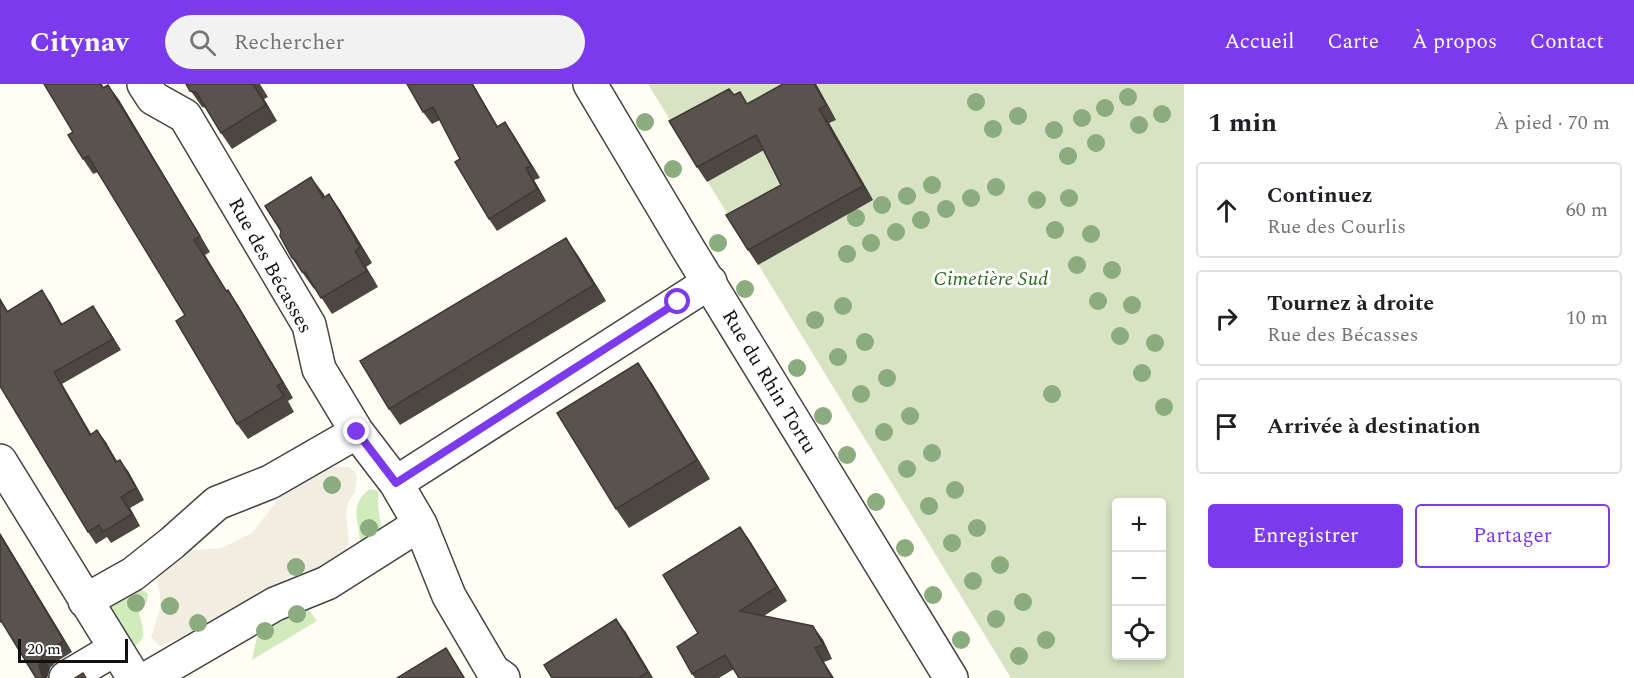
<!DOCTYPE html>
<html lang="fr">
<head>
<meta charset="utf-8">
<style>
  body { margin:0; font-family:Spectral,serif; background:#f2f2f2; color:#202124 }
  .controls { position:absolute; right:18px; bottom:18px; display:grid; overflow:hidden; border-radius:6px; box-shadow:0 3px 9px #0003 }
  .controls button { width:54px; height:54px; display:grid; place-items:center; padding:0; border:0; border-bottom:2px solid #e0e0e0; background:#fff; color:#202124; font:30px sans-serif }
  .scale { position:absolute; left:18px; bottom:15px; width:110px; box-sizing:border-box; padding-left:6px; border:3px solid #111; border-top:0; font-size:16px; line-height:21px; white-space:nowrap; color:#111; -webkit-text-stroke:4px #fff; paint-order:stroke }
  .stop { position:absolute; width:18px; height:18px; margin:-14px; border:4px solid #7c3aed; border-radius:50%; background:#fff }
  .stop.end { background:#7c3aed; border-color:#fff; box-shadow:0 2px 6px #0008 }
  .list { margin:0; padding:0; list-style:none }
  h2 { display:flex; justify-content:space-between; align-items:center; height:78px; margin:0; padding:0 24px; font-size:26px }
  h2 small { font-size:20px; font-weight:400; color:#757577 }
  .list li { display:grid; grid-template-columns:39px 1fr auto; gap:18px; align-items:center; box-sizing:border-box; height:96px; margin:0 12px 12px; padding:0 12px; border:2px solid #e0e0e0; border-radius:6px }
  .list b { display:block; font-size:22px; white-space:nowrap }
  .list p { margin:0; font-size:20px; white-space:nowrap; color:#757577 }
  .list em { font-size:20px; font-style:normal; color:#757577 }
  .actions { display:flex; gap:12px; padding:18px 24px }
  .actions a { flex:1; padding:14px 0; border:2px solid #7c3aed; border-radius:6px; text-align:center; font-size:21px; color:#7c3aed }
  .actions .main { background:#7c3aed; color:#fff }
  .icon { flex:none; width:33px; height:33px; fill:none; stroke:currentColor; stroke-width:2; stroke-linecap:round; stroke-linejoin:round }
  .map { position:relative; flex:none; width:1184px; height:594px; overflow:hidden }
  header { display:flex; align-items:center; gap:36px; box-sizing:border-box; height:84px; padding:0 30px; background:#7c3aed; color:#fff }
  header strong { font-size:28px }
  nav { display:flex; gap:33px; margin-inline-start:auto; font-size:21px }
  .search { width:420px; height:54px; background:#f2f2f2; display:flex; align-items:center; gap:15px; box-sizing:border-box; padding:0 21px; border-radius:33px; color:#757577; font-size:22px }
  main { display:flex }
  aside { flex:1; background:#fff }
  .map>svg:first-child { display:block }
  .green { fill:#d2ebbc }
  .cemetery { fill:#d7e3c3; fill-rule:evenodd }
  .plaza { fill:#f1ede1 }
  .lines { fill:none; stroke-linecap:round; stroke-linejoin:round }
  .minor-casing { stroke:#444; stroke-width:36 }
  .tertiary-casing { stroke:#444; stroke-width:36 }
  .minor { stroke:#fff; stroke-width:33 }
  .tertiary { stroke:#fff; stroke-width:33 }
  .tree { fill:#8aac7f }
  .wall { fill:#4d4742 }
  .shaded-wall { fill:#3f3936 }
  .building { fill:#5a524d; stroke:#3f3936; stroke-width:1.5 }
  .route { stroke:#7c3aed; stroke-width:8 }
  .labels { text-anchor:middle; stroke-width:6; stroke-linejoin:round; paint-order:stroke }
  .street-label { font-size:20px; fill:#111; stroke:#fff }
  .park-label { font-size:20px; font-style:italic; fill:#2b6a1f; stroke:#fff }
</style>
</head>
<body>
<header>
<strong>Citynav</strong>
<div class="search"><svg class="icon" aria-label="search" viewBox="0 0 24 24"><circle cx="10" cy="10" r="6"/><path d="M15 15l6 6"/></svg>Rechercher</div>
<nav><a>Accueil</a><a>Carte</a><a>À propos</a><a>Contact</a></nav>
</header>
<main>
<div class="map">
<svg width="1184" height="594" viewBox="0 0 1184 594">
  <rect width="100%" height="100%" fill="#fffdf4"/>
  <path class="green" d="M 370,405 L 378,407 C 379,412 378,417 378,422 C 381,446 386,443 364,458 L 360,458 C 359,436 348,421 370,405 Z
    M 142,505 L 148,510 L 147,518 L 139,529 C 142,543 149,554 134,562 L 129,561 L 111,523 L 113,519 Z
    M 304,519 L 317,537 L 252,576 L 259,543 Z"/>
  <path class="cemetery" d="M 648,0 L 1184,0 L 1184,594 L 1011,594 ZM 1116,418 L 1162,418 L 1162,572 L 1116,572 Z"/>
  <path class="plaza" d="M 323,383 L 349,383 L 355,388 L 357,393 L 355,409 L 350,415 L 346,428 L 349,461 L 343,469 L 341,477 L 327,483 L 310,486 L 287,494 L 251,514 L 227,532 L 208,543 L 160,562 L 151,553 L 160,526 L 160,511 L 156,490 L 179,467 L 222,464 L 252,449 L 286,405 Z"/>
  <g class="lines">
    <defs>
      <path id="minor" d="M 144,0 L 153,14 L 185,32 L 309,241 L 319,285 L 357,348 L 396,399 L 420,440 L 449,512 L 493,587 L 503,594
        M 0,377 L 134,594
        M 396,399 L 710,198
        M 85,517 L 133,490 L 172,459 L 217,419 L 270,398 L 357,348
        M 66,594 L 115,565
        M 148,594 L 275,520 L 327,499 L 420,440"/>
      <path id="tertiary" d="M 590,0 L 687,163 L 951,594"/>
    </defs>
    <use href="#minor" class="minor-casing"/>
    <use href="#tertiary" class="tertiary-casing"/>
    <use href="#minor" class="minor"/>
    <use href="#tertiary" class="tertiary"/>
  </g>
  <g class="tree">
    <circle cx="1128" cy="13" r="9"/>
    <circle cx="976" cy="18" r="9"/>
    <circle cx="1105" cy="24" r="9"/>
    <circle cx="1162" cy="30" r="9"/>
    <circle cx="1018" cy="32" r="9"/>
    <circle cx="1082" cy="34" r="9"/>
    <circle cx="645" cy="38" r="9"/>
    <circle cx="1139" cy="41" r="9"/>
    <circle cx="993" cy="45" r="9"/>
    <circle cx="1054" cy="46" r="9"/>
    <circle cx="1096" cy="59" r="9"/>
    <circle cx="1068" cy="72" r="9"/>
    <circle cx="673" cy="85" r="9"/>
    <circle cx="932" cy="101" r="9"/>
    <circle cx="996" cy="103" r="9"/>
    <circle cx="907" cy="112" r="9"/>
    <circle cx="971" cy="114" r="9"/>
    <circle cx="1069" cy="114" r="9"/>
    <circle cx="1037" cy="116" r="9"/>
    <circle cx="882" cy="121" r="9"/>
    <circle cx="946" cy="125" r="9"/>
    <circle cx="856" cy="134" r="9"/>
    <circle cx="921" cy="136" r="9"/>
    <circle cx="1055" cy="146" r="9"/>
    <circle cx="896" cy="148" r="9"/>
    <circle cx="1091" cy="150" r="9"/>
    <circle cx="718" cy="159" r="9"/>
    <circle cx="871" cy="159" r="9"/>
    <circle cx="847" cy="170" r="9"/>
    <circle cx="1077" cy="181" r="9"/>
    <circle cx="1112" cy="186" r="9"/>
    <circle cx="745" cy="205" r="9"/>
    <circle cx="1098" cy="217" r="9"/>
    <circle cx="1132" cy="221" r="9"/>
    <circle cx="843" cy="222" r="9"/>
    <circle cx="815" cy="236" r="9"/>
    <circle cx="1120" cy="252" r="9"/>
    <circle cx="865" cy="258" r="9"/>
    <circle cx="1155" cy="259" r="9"/>
    <circle cx="838" cy="273" r="9"/>
    <circle cx="797" cy="284" r="9"/>
    <circle cx="1142" cy="289" r="9"/>
    <circle cx="887" cy="294" r="9"/>
    <circle cx="861" cy="310" r="9"/>
    <circle cx="1052" cy="310" r="9"/>
    <circle cx="1164" cy="323" r="9"/>
    <circle cx="823" cy="332" r="9"/>
    <circle cx="910" cy="332" r="9"/>
    <circle cx="884" cy="348" r="9"/>
    <circle cx="932" cy="369" r="9"/>
    <circle cx="847" cy="371" r="9"/>
    <circle cx="907" cy="385" r="9"/>
    <circle cx="332" cy="401" r="9"/>
    <circle cx="955" cy="406" r="9"/>
    <circle cx="876" cy="418" r="9"/>
    <circle cx="929" cy="422" r="9"/>
    <circle cx="369" cy="444" r="9"/>
    <circle cx="977" cy="444" r="9"/>
    <circle cx="952" cy="459" r="9"/>
    <circle cx="905" cy="464" r="9"/>
    <circle cx="1000" cy="481" r="9"/>
    <circle cx="296" cy="483" r="9"/>
    <circle cx="973" cy="497" r="9"/>
    <circle cx="933" cy="511" r="9"/>
    <circle cx="1023" cy="518" r="9"/>
    <circle cx="136" cy="519" r="9"/>
    <circle cx="170" cy="522" r="9"/>
    <circle cx="297" cy="530" r="9"/>
    <circle cx="996" cy="535" r="9"/>
    <circle cx="198" cy="539" r="9"/>
    <circle cx="265" cy="547" r="9"/>
    <circle cx="961" cy="556" r="9"/>
    <circle cx="1046" cy="556" r="9"/>
    <circle cx="1019" cy="572" r="9"/>
  </g>
  <path class="wall" d="M 44,0 L 102,0 L 104,4 L 108,1 L 119,16 L 210,168 L 205,171 L 227,207 L 238,221 L 293,314 L 288,317 L 294,328 L 248,355 L 237,340 L 185,231 L 98,88 L 93,90 L 83,75 L 73,48 Z
    M 186,0 L 260,0 L 268,13 L 264,15 L 277,37 L 232,65 L 221,49 L 206,24 L 202,23 Z
    M 407,0 L 473,0 L 498,43 L 513,50 L 540,94 L 534,96 L 546,117 L 497,147 L 489,135 L 460,75 L 440,36 L 432,40 L 423,28 Z
    M 816,0 L 836,36 L 829,39 L 873,116 L 758,181 L 748,166 L 781,101 L 764,66 L 707,98 L 697,83 L 748,19 Z
    M 323,109 L 325,113 L 329,110 L 340,126 L 372,179 L 366,183 L 378,203 L 332,230 L 315,204 L 314,205 L 292,174 Z
    M 577,170 L 606,217 L 400,341 L 389,325 Z
    M 50,218 L 62,240 L 93,222 L 121,266 L 62,300 L 91,350 L 97,346 L 117,377 L 128,387 L 144,416 L 130,424 L 140,442 L 111,459 L 107,453 L 96,460 L 88,448 L 8,227 Z
    M 651,298 L 710,395 L 629,444 L 616,425 Z
    M 740,443 L 750,457 L 787,517 L 764,532 L 813,542 L 823,556 L 832,575 L 824,578 L 734,585 L 719,594 L 695,594 L 692,590 Z
    M 0,449 L 72,568 L 56,578 L 50,584 L 47,594 L 36,594 L 2,538 L 0,539 Z
    M 625,547 L 653,594 L 552,594 Z"/>
  <path class="shaded-wall" d="M 253,0 L 264,15 L 277,37 L 266,21 Z
    M 472,0 L 473,0 L 505,55 L 497,43 Z
    M 814,0 L 816,0 L 836,36 L 826,21 Z
    M 108,1 L 119,16 L 210,168 L 200,152 Z
    M 819,25 L 829,39 L 873,116 L 863,102 Z
    M 505,38 L 513,50 L 540,94 L 531,82 Z
    M 526,84 L 534,96 L 546,117 L 537,105 Z
    M 311,93 L 323,109 L 334,130 L 323,114 Z
    M 329,110 L 340,126 L 372,179 L 360,163 Z
    M 566,154 L 577,170 L 606,217 L 594,201 Z
    M 194,156 L 205,171 L 236,223 L 226,207 Z
    M 355,167 L 366,183 L 378,203 L 367,187 Z
    M 42,206 L 50,218 L 69,253 L 61,241 Z
    M 228,206 L 238,221 L 293,314 L 283,299 Z
    M 0,214 L 15,239 L 7,228 L 0,216 Z
    M 93,222 L 101,234 L 121,266 L 113,255 Z
    M 638,279 L 651,298 L 710,395 L 697,376 Z
    M 54,288 L 62,300 L 98,362 L 90,351 Z
    M 97,346 L 106,358 L 124,390 L 116,378 Z
    M 120,376 L 128,387 L 144,416 L 136,404 Z
    M 121,413 L 130,424 L 140,442 L 132,430 Z
    M 740,443 L 750,457 L 787,517 L 777,503 Z
    M 0,449 L 72,568 L 64,557 L 0,451 Z
    M 616,535 L 625,547 L 653,594 L 648,588 Z
    M 813,542 L 823,556 L 832,575 L 823,561 Z
    M 446,564 L 454,576 L 465,594 L 464,594 Z
    M 815,564 L 824,578 L 834,594 L 832,594 Z
    M 42,573 L 50,584 L 47,594 L 43,594 L 42,592 L 39,582 Z"/>
  <path class="building" d="M 44,0 L 100,0 L 103,4 L 108,1 L 200,152 L 194,156 L 226,207 L 228,206 L 283,299 L 277,302 L 284,312 L 237,340 L 176,237 L 185,231 L 88,72 L 83,75 L 68,51 L 73,48 Z
    M 186,0 L 253,0 L 266,21 L 221,49 L 197,9 L 190,7 Z
    M 407,0 L 472,0 L 497,43 L 505,38 L 531,82 L 526,84 L 537,105 L 489,135 L 455,78 L 460,75 L 433,23 L 423,28 Z
    M 783,0 L 814,0 L 826,21 L 819,25 L 863,102 L 748,166 L 726,131 L 781,101 L 756,51 L 697,83 L 669,37 L 729,5 L 734,11 L 740,8 L 747,20 Z
    M 311,93 L 323,114 L 329,110 L 360,163 L 355,167 L 367,187 L 321,214 L 305,188 L 302,188 L 295,176 L 292,174 L 280,152 L 281,147 L 265,122 Z
    M 566,154 L 594,201 L 389,325 L 360,277 Z
    M 42,206 L 61,241 L 93,222 L 113,255 L 54,288 L 90,351 L 97,346 L 116,378 L 120,376 L 136,404 L 121,413 L 132,430 L 103,448 L 99,441 L 88,448 L 0,302 L 0,216 L 7,228 Z
    M 638,279 L 697,376 L 616,425 L 557,329 Z
    M 740,443 L 777,503 L 740,527 L 813,542 L 823,561 L 815,564 L 832,594 L 739,594 L 725,571 L 692,590 L 677,563 L 698,549 L 663,491 Z
    M 0,451 L 64,557 L 48,566 L 42,573 L 39,582 L 42,592 L 44,594 L 36,594 L 0,535 Z
    M 616,535 L 648,588 L 638,594 L 552,594 L 544,581 Z
    M 446,564 L 464,594 L 397,594 Z
    M 83,589 L 86,594 L 75,594 Z"/>
  <g class="lines">
    <path class="route" d="M 357,348 L 396,399 L 678,218"/>
  </g>
  <g class="labels">
    <g class="street-label">
      <text transform="translate(271 181) rotate(61)" y="7">Rue des Bécasses</text>
      <text transform="translate(770 297) rotate(59)" y="7">Rue du Rhin Tortu</text>
    </g>
    <g class="park-label">
      <text x="991" y="201">Cimetière Sud</text>
    </g>
  </g>
</svg>
<div class="controls">
<button>+</button>
<button>−</button>
<button><svg class="icon" aria-label="locate" viewBox="0 0 24 24"><circle cx="12" cy="12" r="6"/><path d="M12 2v4M12 18v4M2 12h4M18 12h4"/></svg></button>
</div>
<div class="scale">20 m</div>
<div class="stop" style="left:678px;top:218px"></div>
<div class="stop end" style="left:357px;top:348px"></div>
</div>
<aside>
<h2>1 min<small>À pied · 70 m</small></h2>
<ul class="list">
<li><svg class="icon" aria-label="ahead" viewBox="0 0 24 24"><path d="M12 20V5M6 11l6-6 6 6"/></svg><div><b>Continuez</b><p>Rue des Courlis</p></div><em>60 m</em></li>
<li><svg class="icon" aria-label="right" viewBox="0 0 24 24"><path d="M7 20v-9h11M14 6l5 5-5 5"/></svg><div><b>Tournez à droite</b><p>Rue des Bécasses</p></div><em>10 m</em></li>
<li><svg class="icon" aria-label="arrive" viewBox="0 0 24 24"><path d="M6 21V4h12l-3 4 3 4H6"/></svg><div><b>Arrivée à destination</b></div></li>
</ul>
<div class="actions"><a class="main">Enregistrer</a><a>Partager</a></div>
</aside>
</main>
</body>
</html>
